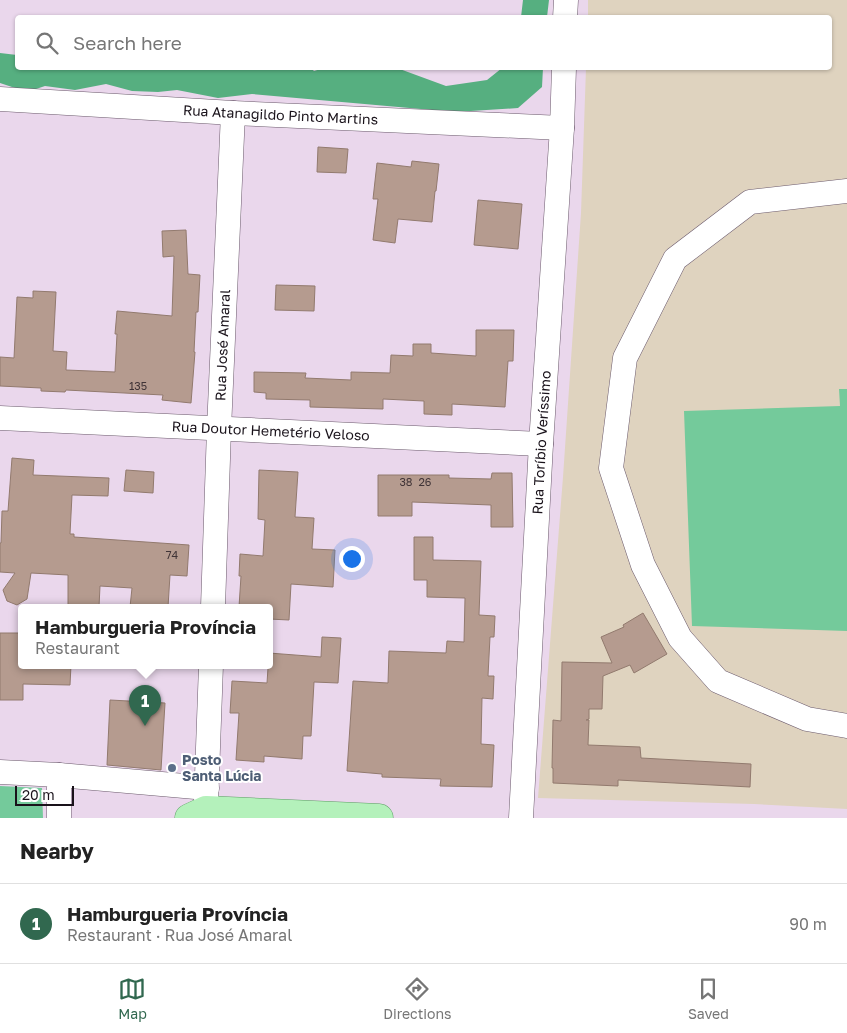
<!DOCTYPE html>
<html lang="en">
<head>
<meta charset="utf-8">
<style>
  body { margin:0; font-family:"Golos Text",sans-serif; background:#f2f2f2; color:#222 }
  .scale { position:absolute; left:15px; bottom:12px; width:59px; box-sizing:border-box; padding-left:5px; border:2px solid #19121a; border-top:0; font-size:14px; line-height:18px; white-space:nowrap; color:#19121a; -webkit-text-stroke:4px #fff; paint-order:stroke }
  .you { position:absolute; left:351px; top:558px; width:18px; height:18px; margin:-12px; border:4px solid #fff; border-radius:50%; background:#1a73e8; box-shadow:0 0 0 8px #1a73e833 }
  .badge { display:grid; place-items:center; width:32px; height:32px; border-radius:50%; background:#31684f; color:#fff; font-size:16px; font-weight:700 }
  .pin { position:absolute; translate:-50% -41px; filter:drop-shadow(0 1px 2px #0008) }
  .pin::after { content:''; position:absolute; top:26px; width:18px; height:15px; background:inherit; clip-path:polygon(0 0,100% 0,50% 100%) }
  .popup { position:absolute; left:18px; top:604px; width:255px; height:65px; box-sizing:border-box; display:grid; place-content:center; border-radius:5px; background:#fff; filter:drop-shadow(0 1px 4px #0005); font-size:16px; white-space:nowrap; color:#767676 }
  .popup b { font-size:19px; color:#222 }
  .popup::after { content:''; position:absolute; left:50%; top:100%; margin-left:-10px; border:10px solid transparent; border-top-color:#fff }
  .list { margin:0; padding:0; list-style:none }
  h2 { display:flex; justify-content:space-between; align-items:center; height:65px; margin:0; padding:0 20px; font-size:21px }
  h2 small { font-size:16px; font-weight:400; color:#767676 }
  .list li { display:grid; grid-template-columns:32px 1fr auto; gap:15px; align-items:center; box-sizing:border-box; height:80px; padding:0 20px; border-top:1px solid #e0e0e0 }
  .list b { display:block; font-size:19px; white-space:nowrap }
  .list p { margin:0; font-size:16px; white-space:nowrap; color:#767676 }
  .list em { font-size:16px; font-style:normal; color:#767676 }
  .icon { flex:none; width:28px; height:28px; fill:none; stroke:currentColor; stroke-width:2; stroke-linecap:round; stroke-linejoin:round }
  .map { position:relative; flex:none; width:847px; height:818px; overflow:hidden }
  .search { position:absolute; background:#fff; box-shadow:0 1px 4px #0004; left:15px; right:15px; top:15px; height:55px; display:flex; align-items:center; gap:12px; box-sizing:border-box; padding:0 18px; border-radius:5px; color:#767676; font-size:19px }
  .sheet { height:145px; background:#fff }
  nav { display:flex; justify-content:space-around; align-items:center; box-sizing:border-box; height:70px; border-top:1px solid #e0e0e0; background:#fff; font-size:14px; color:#767676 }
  nav a { display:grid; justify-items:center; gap:2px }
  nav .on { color:#31684f }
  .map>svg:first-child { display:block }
  .education { fill:#dfd3bf }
  .green { fill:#74ca9b }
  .forest { fill:#56af80 }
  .building { fill:#b59b8f; stroke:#927a6e }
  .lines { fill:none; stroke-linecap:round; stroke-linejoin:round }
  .minor-casing { stroke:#6b5a6c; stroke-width:25 }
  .major-casing { stroke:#5d9d65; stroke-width:29 }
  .minor { stroke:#fff; stroke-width:24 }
  .major { stroke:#b4f1bb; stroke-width:28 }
  .service-dot { fill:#5c6f8a; stroke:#fff; stroke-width:2 }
  .labels { text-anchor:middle; stroke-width:4; stroke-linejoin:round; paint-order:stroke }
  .number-label { font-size:11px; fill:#403437 }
  .street-label { font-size:14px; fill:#19121a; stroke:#fff }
  .service-label { font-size:14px; font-weight:bold; fill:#4e5e75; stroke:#fff; text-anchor:start }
</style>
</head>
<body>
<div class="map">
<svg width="847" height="818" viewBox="0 0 847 818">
  <rect width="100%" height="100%" fill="#ead7ec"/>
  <path class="education" d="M 588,0 L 847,0 L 847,809 L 754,804 L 538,798 L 563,477 L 581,213 L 586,68 L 830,68 L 830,18 L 588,17 Z"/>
  <path class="green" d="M 839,389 L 847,389 L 847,631 L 692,626 L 684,411 L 840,406 Z
    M 0,786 L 42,788 L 43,818 L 0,818 Z"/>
  <path class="forest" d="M 523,0 L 549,0 L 547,17 L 521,17 Z
    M 0,53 L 17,55 L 18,68 L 311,68 L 314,71 L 324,68 L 397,68 L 446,86 L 487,80 L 502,68 L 543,68 L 542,87 L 518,108 L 455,112 L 252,94 L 218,98 L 177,90 L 158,92 L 132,91 L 106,84 L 75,90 L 45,86 L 27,92 L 0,83 Z"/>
  <path class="building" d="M 318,147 L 348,149 L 346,173 L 317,172 Z
    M 412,161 L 439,164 L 436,191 L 435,191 L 432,222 L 398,219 L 395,243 L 373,240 L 378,199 L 373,199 L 377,163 L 411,167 Z
    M 478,200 L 522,204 L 518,249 L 474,245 Z
    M 186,230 L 188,274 L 200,275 L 198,312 L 196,312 L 194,352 L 195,352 L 191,403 L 162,400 L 163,395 L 66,390 L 65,392 L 41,391 L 41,388 L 0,386 L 0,357 L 14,358 L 17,297 L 33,298 L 33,291 L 56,292 L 53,351 L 67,352 L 66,370 L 115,372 L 117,334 L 115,334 L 117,311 L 172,316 L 174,256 L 163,257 L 162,231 Z
    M 276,285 L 315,286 L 314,311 L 275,310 Z
    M 476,330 L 514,330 L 513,361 L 508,361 L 505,407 L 452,404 L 452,415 L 424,414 L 424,401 L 383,399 L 383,409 L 310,407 L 310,400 L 266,399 L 266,393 L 254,392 L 254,372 L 306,373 L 305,378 L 351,380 L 351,372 L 390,373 L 391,355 L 413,356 L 413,344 L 431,344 L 431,353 L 476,356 Z
    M 12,458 L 34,460 L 33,475 L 109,478 L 108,496 L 72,495 L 70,534 L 74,534 L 74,537 L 189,545 L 187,576 L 170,575 L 168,607 L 130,607 L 132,588 L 100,586 L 99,607 L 68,607 L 68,575 L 31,573 L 27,599 L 17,605 L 7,601 L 3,590 L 15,573 L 0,572 L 0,543 L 1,543 L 2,511 L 8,511 Z
    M 126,470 L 154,472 L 153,493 L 124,491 Z
    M 259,470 L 298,472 L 295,517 L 314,518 L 312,549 L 335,550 L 333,587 L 291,584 L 289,620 L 269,619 L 269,607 L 239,607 L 241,576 L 239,576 L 240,554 L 263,556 L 265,520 L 258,519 Z
    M 492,473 L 512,473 L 513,527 L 491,527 L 491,505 L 412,502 L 412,516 L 378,516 L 378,475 L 449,475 L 449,478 L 491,479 Z
    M 414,537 L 433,537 L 433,560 L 481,561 L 479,615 L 495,616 L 494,637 L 490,637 L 488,676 L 494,676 L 493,699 L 482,698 L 481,744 L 494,745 L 492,787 L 440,786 L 441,779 L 382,777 L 382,774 L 347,771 L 353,681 L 388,683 L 389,651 L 446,653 L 447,641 L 464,642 L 465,598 L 427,597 L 427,580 L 414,580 Z
    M 643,613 L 667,654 L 634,673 L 630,665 L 603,676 L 602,709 L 589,709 L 589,719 L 586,720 L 589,720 L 588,745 L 640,747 L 641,758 L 751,764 L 750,787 L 618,780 L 618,786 L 553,783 L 553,768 L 552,768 L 553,720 L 561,721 L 562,662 L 612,663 L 601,637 L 624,627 L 623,625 Z
    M 0,633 L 21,633 L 21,665 L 71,665 L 70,685 L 23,684 L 23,700 L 0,700 Z
    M 322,637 L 341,638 L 338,683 L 314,682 L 311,736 L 303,736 L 302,759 L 264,756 L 264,762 L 236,760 L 239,713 L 230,713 L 232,681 L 267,683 L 269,653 L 321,657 Z
    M 110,700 L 165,703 L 161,770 L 107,765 Z"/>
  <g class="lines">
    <defs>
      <g id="minor">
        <path d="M 565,18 L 566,0"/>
        <path id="s1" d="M 0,99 L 233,113 L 562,128"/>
        <path d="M 847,191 L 750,202 L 675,259 L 625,358 L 611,468 L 643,565 L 680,638 L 718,681 L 807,719 L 847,726"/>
        <path id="s2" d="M 0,418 L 541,444"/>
        <path id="s3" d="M 213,607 L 219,429 L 233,113"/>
        <path d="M 0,772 L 59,775 L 59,818"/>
        <path d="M 59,775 L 207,788"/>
        <path d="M 206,803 L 211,665"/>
        <path id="s4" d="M 521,818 L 541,444 L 562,128 L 564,68"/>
      </g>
      <path id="major" d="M 189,818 L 206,810 L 379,818"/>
    </defs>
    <use href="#minor" class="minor-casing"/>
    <use href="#major" class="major-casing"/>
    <use href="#minor" class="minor"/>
    <use href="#major" class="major"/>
  </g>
  <circle class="service-dot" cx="172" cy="768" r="5"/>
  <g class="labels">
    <g class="number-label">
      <text x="138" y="390">135</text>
      <text x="406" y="486">38</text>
      <text x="425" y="486">26</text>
      <text x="172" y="559">74</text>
    </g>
    <g class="street-label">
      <text dy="5" stroke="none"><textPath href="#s1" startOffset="281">Rua Atanagildo Pinto Martins</textPath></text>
      <text dy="5" stroke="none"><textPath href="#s3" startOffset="262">Rua José Amaral</textPath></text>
      <text dy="5" stroke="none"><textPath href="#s2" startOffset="271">Rua Doutor Hemetério Veloso</textPath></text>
      <text dy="5" stroke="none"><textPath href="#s4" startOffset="376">Rua Toríbio Veríssimo</textPath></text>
    </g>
    <g class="service-label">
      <text x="182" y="765">Posto<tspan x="182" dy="16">Santa Lúcia</tspan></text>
    </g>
  </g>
</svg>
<div class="scale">20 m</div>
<div class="you"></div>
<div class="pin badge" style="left:145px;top:726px">1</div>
<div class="popup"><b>Hamburgueria Província</b>Restaurant</div>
<div class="search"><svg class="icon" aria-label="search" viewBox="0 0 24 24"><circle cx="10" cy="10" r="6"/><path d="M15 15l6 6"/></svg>Search here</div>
</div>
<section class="sheet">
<h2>Nearby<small></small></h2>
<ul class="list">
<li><span class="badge">1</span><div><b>Hamburgueria Província</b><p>Restaurant · Rua José Amaral</p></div><em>90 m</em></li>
</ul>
</section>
<nav>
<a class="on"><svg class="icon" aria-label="map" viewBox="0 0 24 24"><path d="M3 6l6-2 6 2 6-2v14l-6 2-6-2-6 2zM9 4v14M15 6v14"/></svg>Map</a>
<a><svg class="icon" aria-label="directions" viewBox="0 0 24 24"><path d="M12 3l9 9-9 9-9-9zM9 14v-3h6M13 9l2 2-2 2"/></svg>Directions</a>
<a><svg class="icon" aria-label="saved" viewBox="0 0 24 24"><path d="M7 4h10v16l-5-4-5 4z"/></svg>Saved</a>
</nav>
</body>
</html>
